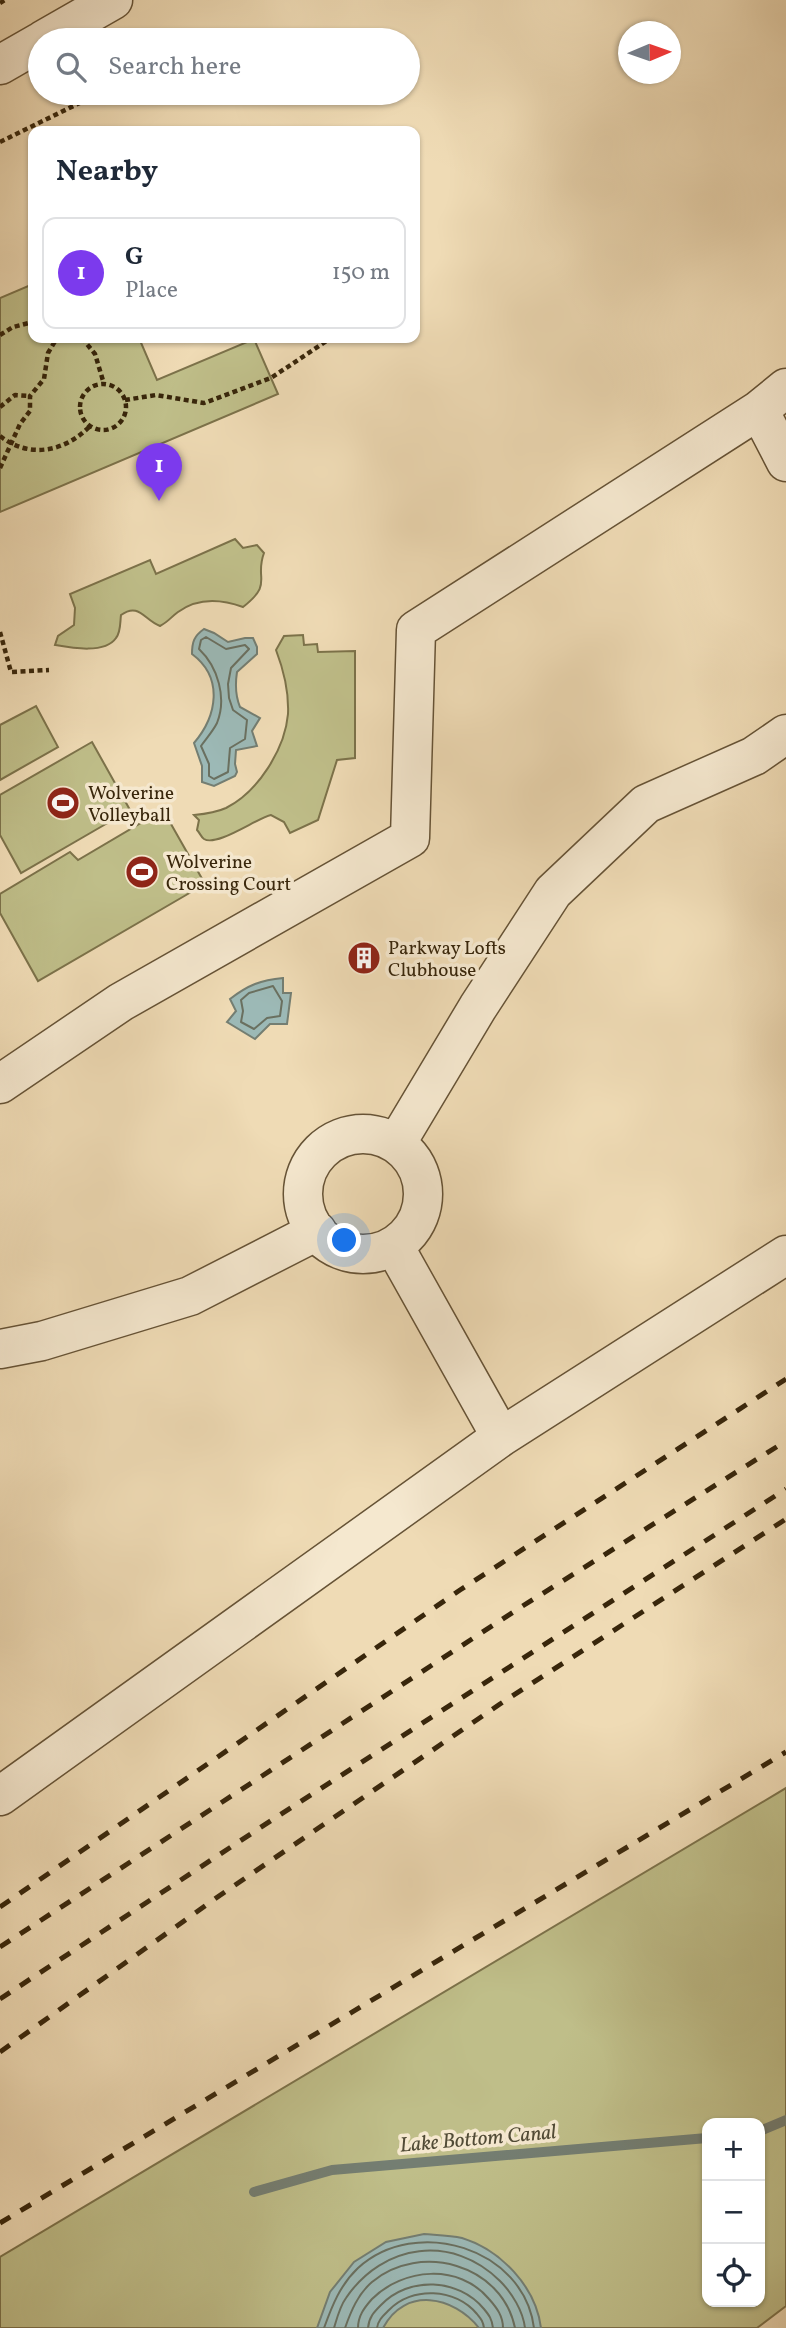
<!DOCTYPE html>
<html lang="en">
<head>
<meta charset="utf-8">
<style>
  body { margin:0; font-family:Vollkorn,serif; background:#f2f2f3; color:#1f2937 }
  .controls { position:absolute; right:21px; bottom:21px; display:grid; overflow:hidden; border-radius:14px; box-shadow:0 2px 5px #0004 }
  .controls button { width:63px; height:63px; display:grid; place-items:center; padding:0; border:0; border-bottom:2px solid #e0e1e3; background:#fff; color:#1f2937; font:35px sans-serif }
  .compass { position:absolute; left:618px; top:21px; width:63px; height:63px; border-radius:50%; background:#fff; box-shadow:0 2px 5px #0004; rotate:88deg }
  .you { position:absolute; left:345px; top:1241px; width:24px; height:24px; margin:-18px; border:5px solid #fff; border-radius:50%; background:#1a73e8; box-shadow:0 0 0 10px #1a73e833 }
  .badge { display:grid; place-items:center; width:46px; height:46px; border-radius:50%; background:#7c3aed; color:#fff; font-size:23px; font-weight:700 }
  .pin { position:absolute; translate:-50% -58px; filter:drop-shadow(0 2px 4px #0008) }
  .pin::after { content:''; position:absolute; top:37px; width:24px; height:21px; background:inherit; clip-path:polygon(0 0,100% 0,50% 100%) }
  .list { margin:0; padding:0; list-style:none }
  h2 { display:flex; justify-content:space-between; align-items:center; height:91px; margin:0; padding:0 28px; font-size:30px }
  h2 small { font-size:23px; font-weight:400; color:#747a83 }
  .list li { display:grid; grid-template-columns:46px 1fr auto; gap:21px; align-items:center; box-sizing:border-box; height:112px; margin:0 14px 14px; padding:0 14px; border:2px solid #e0e1e3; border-radius:14px }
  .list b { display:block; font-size:26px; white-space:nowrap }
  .list p { margin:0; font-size:23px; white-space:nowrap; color:#747a83 }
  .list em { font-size:23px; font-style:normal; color:#747a83 }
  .icon { flex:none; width:38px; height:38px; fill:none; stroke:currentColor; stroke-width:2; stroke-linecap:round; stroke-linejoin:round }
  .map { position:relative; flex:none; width:786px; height:2328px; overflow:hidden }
  .search { position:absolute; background:#fff; box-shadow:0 2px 5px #0004; left:28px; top:28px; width:392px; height:77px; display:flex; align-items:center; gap:18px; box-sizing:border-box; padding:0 24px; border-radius:38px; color:#747a83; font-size:26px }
  .panel { position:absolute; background:#fff; box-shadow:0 2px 5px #0004; left:28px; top:126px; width:392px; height:217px; border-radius:14px }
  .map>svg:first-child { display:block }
  .green { fill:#bfbe89; stroke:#7c724a; stroke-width:2; fill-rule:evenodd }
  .water { fill:#9cb9b6; stroke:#747e72; stroke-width:2 }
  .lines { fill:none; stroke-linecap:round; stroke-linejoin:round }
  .shore { stroke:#6a7060; stroke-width:2 }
  .stream { stroke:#747e72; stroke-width:10 }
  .minor-casing { stroke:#665336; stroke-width:41 }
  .path { stroke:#38260b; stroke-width:4.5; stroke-dasharray:5 3.5; stroke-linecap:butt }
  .minor { stroke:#f5e8cf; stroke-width:38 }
  .rail { stroke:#38260b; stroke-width:5; stroke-dasharray:12 12; stroke-linecap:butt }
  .labels { text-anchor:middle; stroke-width:7; stroke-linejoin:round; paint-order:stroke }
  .poi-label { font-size:19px; fill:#38260b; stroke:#f5e8cf; text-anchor:start }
  .water-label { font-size:21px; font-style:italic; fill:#514b36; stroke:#f5e8cf }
</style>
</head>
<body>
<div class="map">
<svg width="786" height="2328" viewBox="0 0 786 2328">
  <rect width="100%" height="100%" fill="#efdbb5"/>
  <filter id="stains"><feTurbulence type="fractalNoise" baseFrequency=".00286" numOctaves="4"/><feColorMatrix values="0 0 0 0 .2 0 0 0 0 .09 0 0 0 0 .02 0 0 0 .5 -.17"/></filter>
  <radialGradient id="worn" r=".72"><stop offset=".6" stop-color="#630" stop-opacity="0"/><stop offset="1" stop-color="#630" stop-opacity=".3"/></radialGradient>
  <path class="green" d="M 33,284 L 33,338 L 139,338 L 157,380 L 254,339 L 278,394 L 0,512 L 0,298 Z
    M 235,539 L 243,548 L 257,545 L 264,553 C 254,579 274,583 243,607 C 221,599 197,598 178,612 C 171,617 168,622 160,626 C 144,620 139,602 121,615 C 120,622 121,632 116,638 C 105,654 72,648 55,645 L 58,636 L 74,625 L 75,608 L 70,594 L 150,560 L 156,574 Z
    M 303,635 L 304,645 L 317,644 L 318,652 L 355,651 L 355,758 L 337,760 L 318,820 L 290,833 L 284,822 L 271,815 C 257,818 217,847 204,839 C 201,837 200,833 197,830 L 199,820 L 194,815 C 205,814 215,813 226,808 C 258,792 285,749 288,714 C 289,692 284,671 276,650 L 284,636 Z
    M 36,706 L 58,747 L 0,780 L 0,725 Z
    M 92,742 L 130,810 L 21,873 L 0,835 L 0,795 Z
    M 163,810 L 205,884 L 38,981 L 0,913 L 0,894 L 70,852 L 78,860 Z
    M 786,1788 L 786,2306 L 757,2328 L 0,2328 L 0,2257 ZM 707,2123 L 760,2123 L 760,2302 L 707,2302 Z"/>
  <path class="water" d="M 204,629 L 214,633 L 228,642 L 245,638 L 253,638 L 257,647 L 257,654 L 237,672 C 235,685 235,695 240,707 L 260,718 L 252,731 L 257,746 L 236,750 L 235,764 L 237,772 L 235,776 L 214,786 L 202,782 L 202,766 L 194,743 C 217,716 224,678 192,654 C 192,642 194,636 204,629 Z
    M 283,978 L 283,993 L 291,993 L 287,1024 L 270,1024 L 255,1039 L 227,1022 L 236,1011 L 230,999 C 248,985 261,980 283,978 Z
    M 424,2234 C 436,2235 450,2235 462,2238 C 501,2250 536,2287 541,2328 L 479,2328 C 454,2296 405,2286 383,2328 L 317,2328 L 330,2292 L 354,2262 L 386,2242 Z"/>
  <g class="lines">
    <path class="shore" d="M 206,637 L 226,649 L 245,645 L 249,649 L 231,668 L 228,684 L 229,698 L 233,710 L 247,720 L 245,739 L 230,748 L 228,772 L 214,779 L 209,776 L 209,764 L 201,746 C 206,739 213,731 217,723 C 227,698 218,667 199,649 L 201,640 Z
      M 273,986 L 282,1001 L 280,1016 L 267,1018 L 254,1029 L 241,1022 L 243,1011 L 241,1000 L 249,993 Z
      M 324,2328 C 332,2306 340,2285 358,2268 C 416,2215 524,2248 534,2328
      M 334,2328 C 337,2318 340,2306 346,2298 C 383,2243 453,2234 500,2281 C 512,2293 523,2311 525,2328
      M 345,2328 C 351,2311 358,2294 372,2282 C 420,2242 502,2264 515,2328
      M 358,2328 C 358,2316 364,2308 372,2299 C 403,2268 459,2263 489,2299 C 497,2308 503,2316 503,2328
      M 368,2328 C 369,2317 374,2312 381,2305 C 409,2276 458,2278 484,2309 C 489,2315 492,2319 493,2328
      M 377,2328 C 378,2320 383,2316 389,2310 C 412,2286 455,2288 477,2314 C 481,2319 483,2321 484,2328"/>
    <path class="stream" d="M 760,2131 L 786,2120
      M 254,2192 L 332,2170 L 707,2138"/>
    <defs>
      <path id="minor" d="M 43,40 L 113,0
        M 0,65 L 40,42
        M 759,410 L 786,462
        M 0,1084 L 121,1002 L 410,838 L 416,630 L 759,410 L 786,388
        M303 1194a60 60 0 1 1 120 0a60 60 0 1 1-120 0Z
        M 396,1144 L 478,1007 L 553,892 L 646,804 L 754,756 L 786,734
        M 394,1246 L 501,1437 L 786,1255
        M 0,1349 L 42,1341 L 190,1296 L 317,1231
        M 0,1796 L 501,1437"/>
    </defs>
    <use href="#minor" class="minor-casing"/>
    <path class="path" d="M 0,3 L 5,0
      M 0,142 L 100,93
      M 0,335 L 13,327 L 33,322
      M 82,338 L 95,354 L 104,384
      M80 407a23 23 0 1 1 46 0a23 23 0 1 1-46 0Z
      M 125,400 L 156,395 L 204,403 L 271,378 L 331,338
      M 0,407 L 15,395 L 30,396
      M 0,436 C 29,459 65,452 90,426
      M 0,468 L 20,424 L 30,411 L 30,396 L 44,379 L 48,353 L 57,338
      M 0,632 L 11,672 L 49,670"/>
    <use href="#minor" class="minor"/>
    <path class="rail" d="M 0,1907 L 460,1590 L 786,1379
      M 0,1947 L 521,1607 L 786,1441
      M 0,1999 L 278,1816 L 786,1489
      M 0,2052 L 219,1896 L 500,1704 L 786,1519
      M 0,2223 L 786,1752"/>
  </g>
  <defs>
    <symbol id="stadium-disc" viewBox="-11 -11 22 22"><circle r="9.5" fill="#8f2418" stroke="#f5e8cf"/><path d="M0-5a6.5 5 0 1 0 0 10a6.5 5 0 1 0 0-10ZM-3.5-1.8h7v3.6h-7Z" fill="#fff"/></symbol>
    <symbol id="building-disc" viewBox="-11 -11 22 22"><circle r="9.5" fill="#8f2418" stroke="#f5e8cf"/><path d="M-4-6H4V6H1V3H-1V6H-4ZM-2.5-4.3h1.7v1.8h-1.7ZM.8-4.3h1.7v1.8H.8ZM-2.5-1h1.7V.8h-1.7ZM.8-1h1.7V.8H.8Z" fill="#fff"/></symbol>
  </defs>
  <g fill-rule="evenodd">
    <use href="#stadium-disc" x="44" y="784" width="38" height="38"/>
    <use href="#stadium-disc" x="123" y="853" width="38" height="38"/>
    <use href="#building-disc" x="345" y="939" width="38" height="38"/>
  </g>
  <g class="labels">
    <g class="poi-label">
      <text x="88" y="799">Wolverine<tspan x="88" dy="22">Volleyball</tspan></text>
      <text x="166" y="868">Wolverine<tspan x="166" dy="22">Crossing Court</tspan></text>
      <text x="388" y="954">Parkway Lofts<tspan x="388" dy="22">Clubhouse</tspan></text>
    </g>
    <g class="water-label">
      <text transform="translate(478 2138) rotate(-5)" y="7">Lake Bottom Canal</text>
    </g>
  </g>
  <rect width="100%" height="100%" filter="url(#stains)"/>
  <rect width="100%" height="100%" fill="url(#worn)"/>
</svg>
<div class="controls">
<button>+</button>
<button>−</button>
<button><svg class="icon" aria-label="locate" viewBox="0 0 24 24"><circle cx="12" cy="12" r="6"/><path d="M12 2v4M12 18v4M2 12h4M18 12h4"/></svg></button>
</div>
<svg class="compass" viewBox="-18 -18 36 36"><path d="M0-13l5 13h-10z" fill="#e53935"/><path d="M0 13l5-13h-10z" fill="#747a83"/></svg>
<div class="you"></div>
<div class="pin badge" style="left:159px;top:501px">1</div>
<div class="search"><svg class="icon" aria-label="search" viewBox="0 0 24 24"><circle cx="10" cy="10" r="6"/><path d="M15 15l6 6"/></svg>Search here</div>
<section class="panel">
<h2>Nearby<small></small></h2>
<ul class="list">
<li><span class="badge">1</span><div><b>G</b><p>Place</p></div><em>150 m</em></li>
</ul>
</section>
</div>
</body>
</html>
